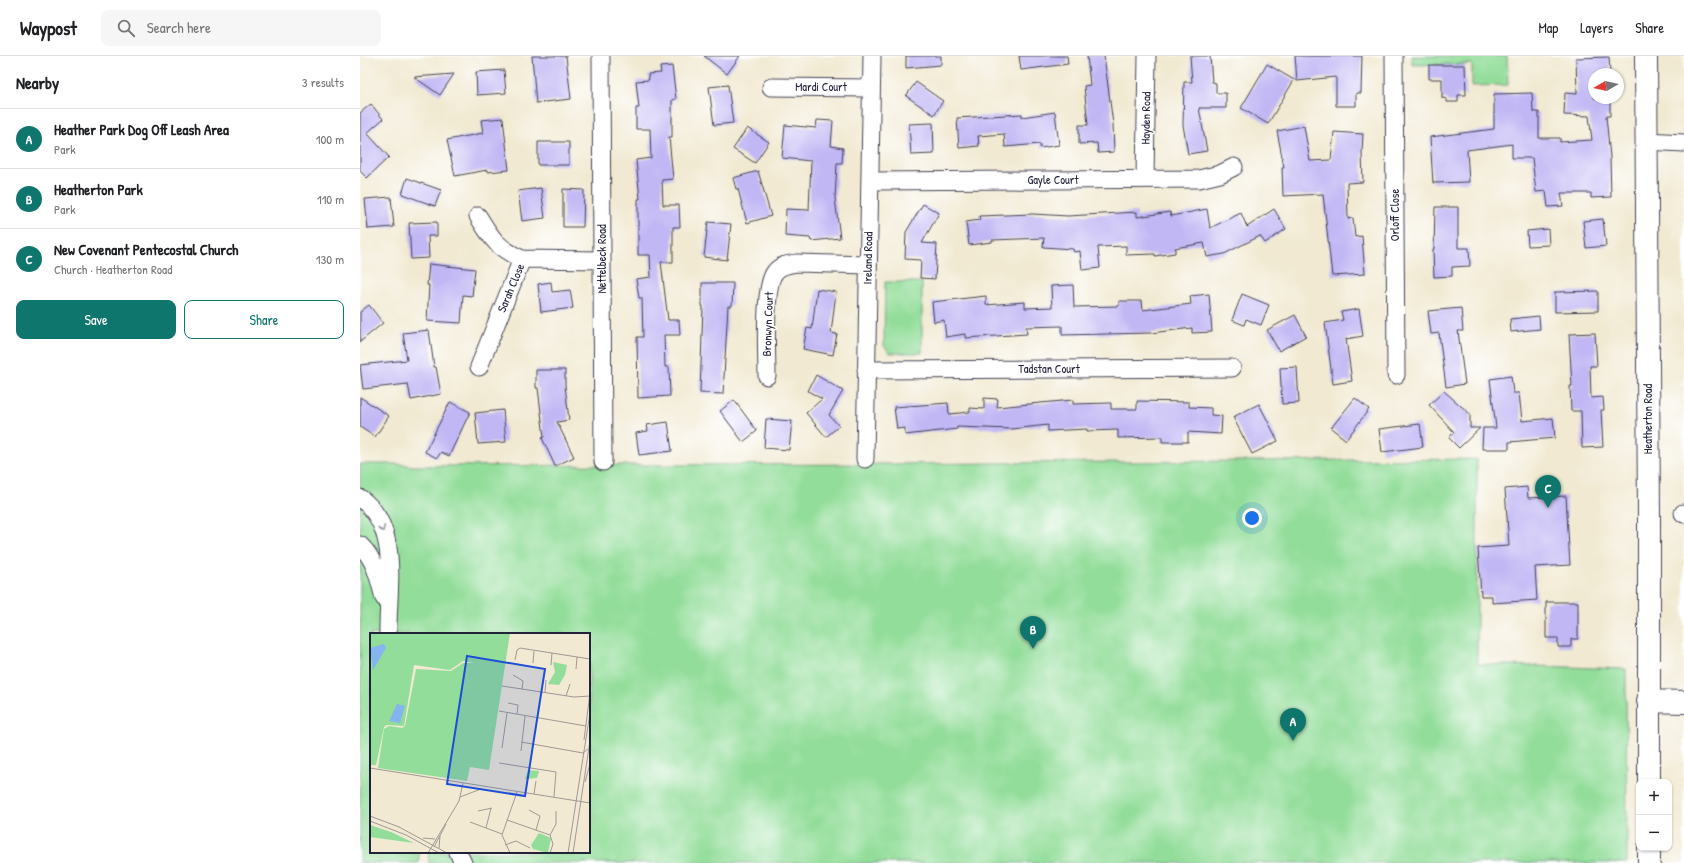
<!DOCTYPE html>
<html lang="en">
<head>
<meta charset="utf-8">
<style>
  body { margin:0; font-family:"Patrick Hand",sans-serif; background:#f6f6f6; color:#202124 }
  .controls { position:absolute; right:12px; bottom:12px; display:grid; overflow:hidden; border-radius:8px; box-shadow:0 1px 3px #0004 }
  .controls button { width:36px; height:36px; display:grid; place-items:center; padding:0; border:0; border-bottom:1px solid #e0e0e0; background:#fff; color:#202124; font:20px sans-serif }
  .compass { position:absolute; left:1228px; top:12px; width:36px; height:36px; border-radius:50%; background:#fff; box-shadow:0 1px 3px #0004; rotate:261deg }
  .you { position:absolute; left:892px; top:462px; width:14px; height:14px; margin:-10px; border:3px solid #fff; border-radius:50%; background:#1a73e8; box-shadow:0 0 0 6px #1a73e833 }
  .badge { display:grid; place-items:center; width:26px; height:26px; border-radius:50%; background:#0f766e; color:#fff; font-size:13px; font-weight:700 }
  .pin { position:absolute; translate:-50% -33px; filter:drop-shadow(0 1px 2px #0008) }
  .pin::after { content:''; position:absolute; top:21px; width:14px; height:12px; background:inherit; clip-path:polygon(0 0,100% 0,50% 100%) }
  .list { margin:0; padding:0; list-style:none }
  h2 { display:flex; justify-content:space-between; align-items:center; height:52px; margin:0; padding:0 16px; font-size:17px }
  h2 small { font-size:13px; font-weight:400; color:#757577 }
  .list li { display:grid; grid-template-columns:26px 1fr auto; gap:12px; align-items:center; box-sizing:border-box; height:60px; padding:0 16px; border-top:1px solid #e0e0e0 }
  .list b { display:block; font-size:15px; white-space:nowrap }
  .list p { margin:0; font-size:13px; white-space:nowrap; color:#757577 }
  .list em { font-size:13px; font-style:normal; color:#757577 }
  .actions { display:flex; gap:8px; padding:12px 16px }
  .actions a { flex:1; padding:9px 0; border:1px solid #0f766e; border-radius:8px; text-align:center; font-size:14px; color:#0f766e }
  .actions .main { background:#0f766e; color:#fff }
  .icon { flex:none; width:22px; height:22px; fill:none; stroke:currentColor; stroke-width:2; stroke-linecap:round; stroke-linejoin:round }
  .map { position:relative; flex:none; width:1324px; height:807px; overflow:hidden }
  header { display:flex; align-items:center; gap:24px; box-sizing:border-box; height:56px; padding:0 20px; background:#fff; border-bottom:1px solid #e0e0e0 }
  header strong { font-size:19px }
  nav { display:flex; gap:22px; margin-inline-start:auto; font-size:14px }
  .search { width:280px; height:36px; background:#f6f6f6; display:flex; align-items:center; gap:10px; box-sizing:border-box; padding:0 14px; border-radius:8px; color:#757577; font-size:15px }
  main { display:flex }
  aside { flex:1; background:#fff }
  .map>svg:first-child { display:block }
  .green { fill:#92dd99; stroke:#5a806a }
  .building { fill:#c1b7f4 }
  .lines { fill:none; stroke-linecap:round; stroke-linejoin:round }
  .minor-casing { stroke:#414052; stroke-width:19 }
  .major-casing { stroke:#414052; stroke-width:24 }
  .minor { stroke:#fff; stroke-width:17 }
  .major { stroke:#fff; stroke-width:22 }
  .oneway { stroke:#9c9ca7 }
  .labels { text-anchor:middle; stroke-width:3; stroke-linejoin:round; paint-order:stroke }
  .street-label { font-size:12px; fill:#22223b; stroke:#fff }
  .inset-road { fill:none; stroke:#9e9995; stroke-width:1 }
  .view { fill:#1d4ed8; fill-opacity:0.15; stroke:#1d4ed8; stroke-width:2 }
  .inset-edge { fill:none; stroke:#22223b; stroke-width:2 }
</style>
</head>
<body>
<header>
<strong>Waypost</strong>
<div class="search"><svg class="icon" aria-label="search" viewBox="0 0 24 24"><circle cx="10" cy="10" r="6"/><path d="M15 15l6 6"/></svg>Search here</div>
<nav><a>Map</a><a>Layers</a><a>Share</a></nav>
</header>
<main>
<aside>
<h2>Nearby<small>3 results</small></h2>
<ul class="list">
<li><span class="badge">A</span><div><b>Heather Park Dog Off Leash Area</b><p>Park</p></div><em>100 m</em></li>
<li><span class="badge">B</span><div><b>Heatherton Park</b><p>Park</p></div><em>110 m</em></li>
<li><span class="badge">C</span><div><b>New Covenant Pentecostal Church</b><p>Church · Heatherton Road</p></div><em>130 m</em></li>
</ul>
<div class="actions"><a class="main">Save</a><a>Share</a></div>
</aside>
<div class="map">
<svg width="1324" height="807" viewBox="0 0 1324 807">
  <rect width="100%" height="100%" fill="#fff"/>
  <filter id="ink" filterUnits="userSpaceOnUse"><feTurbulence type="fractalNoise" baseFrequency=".025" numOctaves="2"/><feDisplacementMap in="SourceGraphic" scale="8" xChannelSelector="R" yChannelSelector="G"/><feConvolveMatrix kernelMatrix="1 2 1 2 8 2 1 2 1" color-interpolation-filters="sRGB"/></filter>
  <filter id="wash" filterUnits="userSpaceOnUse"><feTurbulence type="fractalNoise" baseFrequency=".012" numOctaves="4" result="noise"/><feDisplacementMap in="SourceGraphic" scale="16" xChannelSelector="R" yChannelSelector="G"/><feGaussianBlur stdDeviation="0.9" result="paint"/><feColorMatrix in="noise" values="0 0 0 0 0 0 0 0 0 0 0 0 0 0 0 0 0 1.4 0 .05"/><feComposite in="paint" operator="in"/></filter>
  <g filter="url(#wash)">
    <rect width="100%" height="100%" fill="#f1e9d1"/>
    <path class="green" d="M 1052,0 L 1147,0 L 1148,29 L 1112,30 L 1112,8 L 1052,9 Z
      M 525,226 L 562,226 L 562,297 L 530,297 L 524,290 Z
      M 1117,403 L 1117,608 L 1266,613 L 1267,807 L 69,807 L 68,796 L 229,796 L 229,578 L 11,578 L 11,796 L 59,796 L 59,807 L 0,807 L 0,408 L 39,408 L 54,410 L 522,408 Z"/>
    <g id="blocks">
      <path class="building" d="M 172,0 L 206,0 L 211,43 L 176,47 Z
        M 344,0 L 380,0 L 367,18 Z
        M 546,0 L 581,0 L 581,9 L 546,12 Z
        M 659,0 L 707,0 L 708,8 L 661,14 Z
        M 727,0 L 744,0 L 753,68 L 754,96 L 738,97 L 737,87 L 719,88 L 719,69 L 728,69 L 724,30 L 730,29 Z
        M 830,0 L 850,0 L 852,26 L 856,27 L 856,37 L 866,37 L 866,52 L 839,52 L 847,95 L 828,98 L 823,69 L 824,26 L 832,26 Z
        M 935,0 L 1002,0 L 1001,37 L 996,37 L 996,50 L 976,50 L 976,21 L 937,25 Z
        M 1249,1 L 1250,18 L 1234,18 L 1234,42 L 1250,42 L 1250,60 L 1246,60 L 1250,101 L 1251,141 L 1231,142 L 1231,137 L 1201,137 L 1203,150 L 1188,151 L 1186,135 L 1176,136 L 1172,102 L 1152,102 L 1152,88 L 1107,94 L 1109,126 L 1073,127 L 1070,81 L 1134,73 L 1134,38 L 1172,37 L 1173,56 L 1179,56 L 1179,82 L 1200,82 L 1200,86 L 1232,84 L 1229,60 L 1204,59 L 1205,37 L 1217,38 L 1216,2 Z
        M 907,8 L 934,24 L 908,68 L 881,52 Z
        M 1069,9 L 1105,9 L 1106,39 L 1098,39 L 1098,46 L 1087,46 L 1087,43 L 1082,42 L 1082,23 L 1069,23 Z
        M 312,10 L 316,43 L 312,44 L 312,81 L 309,81 L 313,123 L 302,124 L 303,149 L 319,149 L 320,171 L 313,171 L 313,206 L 301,206 L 308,264 L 319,264 L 320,279 L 304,279 L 305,311 L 309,311 L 310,340 L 278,342 L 277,281 L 283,281 L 282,242 L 279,242 L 276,223 L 291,221 L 290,199 L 278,199 L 278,143 L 280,143 L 276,104 L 291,102 L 290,73 L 276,73 L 276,52 L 279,52 L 276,25 L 289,24 L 288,18 L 301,17 L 300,11 Z
        M 144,14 L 146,37 L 117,39 L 116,16 Z
        M 94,18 L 80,39 L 54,21 Z
        M 556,26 L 583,45 L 574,59 L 546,40 Z
        M 368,29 L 373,67 L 354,69 L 349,31 Z
        M 11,48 L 23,63 L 7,77 L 29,101 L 7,122 L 0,115 L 0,57 Z
        M 695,56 L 699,89 L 680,92 L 680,88 L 645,91 L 644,78 L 618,80 L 619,90 L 599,92 L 597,62 L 662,58 L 662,61 Z
        M 143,62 L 149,114 L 128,116 L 127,114 L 95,120 L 87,84 L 123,77 L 121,64 Z
        M 457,64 L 473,65 L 471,90 L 483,92 L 482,107 L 477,107 L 475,142 L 480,182 L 451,185 L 450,182 L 425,180 L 426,153 L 449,154 L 451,105 L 422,102 L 425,69 L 456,72 Z
        M 573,67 L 574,98 L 551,99 L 549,68 Z
        M 944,70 L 950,105 L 971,104 L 974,76 L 1003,78 L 1002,97 L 1003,126 L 987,127 L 988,163 L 993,162 L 995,181 L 1002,180 L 1005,218 L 972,220 L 963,138 L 923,140 L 922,111 L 924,111 L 917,75 Z
        M 387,72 L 409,86 L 395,107 L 373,93 Z
        M 178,86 L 209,86 L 209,109 L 178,109 Z
        M 398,115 L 411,160 L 387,167 L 378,133 L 376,133 L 373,122 Z
        M 47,122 L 81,134 L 75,150 L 42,138 Z
        M 181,132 L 185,162 L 162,165 L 158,135 Z
        M 203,133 L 224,134 L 223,171 L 203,171 Z
        M 31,141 L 34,171 L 8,173 L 5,143 Z
        M 563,148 L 579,157 L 562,187 L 577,188 L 575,223 L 560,222 L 561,204 L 545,203 L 546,176 Z
        M 1075,151 L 1098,151 L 1098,192 L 1109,192 L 1110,210 L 1092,211 L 1092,220 L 1074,221 L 1073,193 L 1074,193 Z
        M 847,153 L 850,172 L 881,157 L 887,171 L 914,153 L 926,173 L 905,187 L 900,180 L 864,198 L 847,201 L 844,187 L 815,192 L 815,197 L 795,200 L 795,198 L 766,199 L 766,190 L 738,191 L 740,212 L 722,214 L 720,195 L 714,196 L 713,193 L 683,191 L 684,182 L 632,184 L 632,186 L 609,189 L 606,166 L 620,164 L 619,160 L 673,158 L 708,160 L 777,156 L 777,161 L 810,156 L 811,160 Z
        M 1243,163 L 1246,190 L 1226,192 L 1223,165 Z
        M 77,166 L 77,180 L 68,180 L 69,202 L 51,203 L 49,167 Z
        M 348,166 L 371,168 L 367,204 L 344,201 Z
        M 1188,173 L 1189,189 L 1168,190 L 1167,175 Z
        M 69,208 L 115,213 L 112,240 L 103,239 L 101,267 L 67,265 L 69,229 L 67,229 Z
        M 191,226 L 192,236 L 210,234 L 213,252 L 181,256 L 178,228 Z
        M 342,227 L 373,227 L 372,250 L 368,250 L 363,338 L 340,337 L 343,250 L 342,250 Z
        M 713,229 L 714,251 L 759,250 L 759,245 L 782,245 L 783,254 L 831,248 L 830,240 L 849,238 L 852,276 L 832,277 L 832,272 L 791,277 L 702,279 L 702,270 L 666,271 L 667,278 L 605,282 L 605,278 L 586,281 L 584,264 L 574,266 L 572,246 L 626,240 L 626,249 L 665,246 L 665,252 L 692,251 L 691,230 Z
        M 457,233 L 476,236 L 471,277 L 477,278 L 473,299 L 443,293 L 447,272 L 452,273 Z
        M 1238,235 L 1238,255 L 1195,256 L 1195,236 Z
        M 882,238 L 909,249 L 901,269 L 886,263 L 884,269 L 872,264 Z
        M 9,249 L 23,267 L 0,286 L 0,256 Z
        M 1101,252 L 1103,275 L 1098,275 L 1105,328 L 1086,331 L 1079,277 L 1071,278 L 1068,255 Z
        M 999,253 L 1003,280 L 986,283 L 992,325 L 973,328 L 965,267 L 983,264 L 981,256 Z
        M 935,259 L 946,280 L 919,295 L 907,274 Z
        M 1179,260 L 1180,273 L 1151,276 L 1150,263 Z
        M 69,274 L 74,311 L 76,311 L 81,338 L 51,344 L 48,328 L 3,333 L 0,309 L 47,304 L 43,277 Z
        M 1235,277 L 1237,310 L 1230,310 L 1231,342 L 1243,341 L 1244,354 L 1241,354 L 1243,391 L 1222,392 L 1221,355 L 1211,355 L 1210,330 L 1212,330 L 1209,278 Z
        M 937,311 L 939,347 L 922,348 L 920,312 Z
        M 176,314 L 205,314 L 205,329 L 209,364 L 197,366 L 214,401 L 195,410 L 182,382 L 184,381 L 178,332 L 176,332 Z
        M 456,319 L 483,335 L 469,359 L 479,370 L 466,381 L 446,357 L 462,343 L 448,335 Z
        M 1151,320 L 1153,337 L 1159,337 L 1162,365 L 1193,362 L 1195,382 L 1149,386 L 1149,393 L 1122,393 L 1123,372 L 1136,372 L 1130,323 Z
        M 1084,335 L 1110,358 L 1110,372 L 1120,372 L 1099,392 L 1089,382 L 1094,376 L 1069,349 Z
        M 0,341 L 29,360 L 15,381 L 0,371 Z
        M 624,342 L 638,343 L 637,351 L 713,344 L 713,348 L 751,347 L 751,353 L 777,353 L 777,345 L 829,346 L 829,351 L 851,352 L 851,359 L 862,360 L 861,378 L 828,376 L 828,386 L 802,386 L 802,381 L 758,382 L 758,374 L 727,375 L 727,373 L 688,375 L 688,369 L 652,373 L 597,371 L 597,373 L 545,379 L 545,372 L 537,373 L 534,351 L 588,347 L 589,358 L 610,356 L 610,352 L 624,353 Z
        M 995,342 L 1009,353 L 986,384 L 971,372 Z
        M 374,344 L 397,375 L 383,386 L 360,355 Z
        M 90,346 L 110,356 L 89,400 L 81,396 L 77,402 L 65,396 Z
        M 899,348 L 918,385 L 892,398 L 873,361 Z
        M 143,354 L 146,386 L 118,388 L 115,357 Z
        M 406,363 L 432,365 L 429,394 L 404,392 Z
        M 308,366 L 312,395 L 279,399 L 276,377 L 288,375 L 287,369 Z
        M 1060,368 L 1063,391 L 1022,396 L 1019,373 Z
        M 1167,431 L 1168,442 L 1206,440 L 1210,509 L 1175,511 L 1177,544 L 1132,547 L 1132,540 L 1121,540 L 1118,492 L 1149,490 L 1145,433 Z
        M 1186,546 L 1218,546 L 1218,583 L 1211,583 L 1211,591 L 1198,591 L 1198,582 L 1186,582 Z"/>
    </g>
  </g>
  <g filter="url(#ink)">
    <use href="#blocks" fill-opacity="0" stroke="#414052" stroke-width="1"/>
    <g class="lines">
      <defs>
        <path id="minor" d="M 241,0 L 243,406
          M 1034,0 L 1036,319
          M 411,31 L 511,32
          M 1286,85 L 1324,87
          M 785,123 L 787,0
          M 510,125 L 839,123 L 860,118 L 874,111
          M 118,160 C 132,183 137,192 162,203
          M 119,311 L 162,203 L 242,204
          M 506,314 L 872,312
          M 407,320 C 407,300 403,230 415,216 C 420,209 429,208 437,207 L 508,209
          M 505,403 L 512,0
          M 0,442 C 42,472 27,534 28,578
          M 1323,457 L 1324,458
          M 0,489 C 15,503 19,523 24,542
          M 98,796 L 103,807"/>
        <path id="major" d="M 1286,0 L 1289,460 L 1289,726
          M 1288,645 L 1324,646
          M 1289,792 L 1289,807"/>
      </defs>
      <use href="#minor" class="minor-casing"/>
      <use href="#major" class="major-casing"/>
      <use href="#minor" class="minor"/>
      <use href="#major" class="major"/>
    </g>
    <defs><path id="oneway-chevron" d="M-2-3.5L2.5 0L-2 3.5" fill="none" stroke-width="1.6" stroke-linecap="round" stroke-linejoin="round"/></defs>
    <use class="oneway" href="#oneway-chevron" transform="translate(22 473) rotate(67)"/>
  </g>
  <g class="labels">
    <g class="street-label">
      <text x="461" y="35">Mardi Court</text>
      <text transform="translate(786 62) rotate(-89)" y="4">Hayden Road</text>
      <text x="693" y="128">Gayle Court</text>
      <text transform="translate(1035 159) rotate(-90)" y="4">Orloff Close</text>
      <text transform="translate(508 202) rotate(-89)" y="4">Ireland Road</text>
      <text transform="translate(242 203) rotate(-90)" y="4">Nettelbeck Road</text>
      <text transform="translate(151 232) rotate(-67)" y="4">Sarah Close</text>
      <text transform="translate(408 268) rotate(-88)" y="4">Bronwyn Court</text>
      <text x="689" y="317">Tadstan Court</text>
      <text transform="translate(1288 363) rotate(-90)" y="4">Heatherton Road</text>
    </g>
  </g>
  <g transform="translate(10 577)">
    <rect width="220" height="220" fill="#f1e9d1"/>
    <path d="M 0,0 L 140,0 L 119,137 L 100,134 L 97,148 L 8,135 L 14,96 L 19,93 L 32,95 L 35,93 L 46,36 L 81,38 L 93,30 L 104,30 L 93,28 L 80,37 L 44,32 L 34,93 L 17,92 L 14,94 L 6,132 L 0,132 ZM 183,29 L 197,32 L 195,42 L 189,52 L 178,51 L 185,39 ZM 158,137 L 169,138 L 167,145 L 155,146 ZM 0,192 L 21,199 L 44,210 L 0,204 ZM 169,200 L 181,205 L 178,220 L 163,216 L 161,212 Z" fill="#92dd99"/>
    <path d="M 14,11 L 16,15 L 3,37 L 0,15 ZM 27,71 L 35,73 L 30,90 L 19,88 Z" fill="#84b5f0"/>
    <path class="inset-road" d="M 145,27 L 147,17 L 150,15 L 220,26M 163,30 L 164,18M 181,32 L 182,20M 206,36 L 207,24M 143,42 L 153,48 L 152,56M 132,53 L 204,64 L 220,63M 175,59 L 176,47M 196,63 L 200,51M 138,70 L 148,72 L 147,81M 129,78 L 216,93M 214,107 L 220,60M 151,109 L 213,120 L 218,116M 132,115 L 137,80M 151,118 L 155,83M 129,130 L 186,139 L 184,164M 0,135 L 220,170M 215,149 L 220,131M 164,161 L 166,148M 90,164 L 111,156M 159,177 L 170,183 L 166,197M 108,178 L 122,175M 0,183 L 29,194 L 77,220M 137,187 L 180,202 L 183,211 L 180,220M 0,188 L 36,202 L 69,220M 100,189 L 132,201M 116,195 L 121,175M 180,202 L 186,191 L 186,178M 53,205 L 65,206M 135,212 L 146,208 L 160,215M 64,214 L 76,191M 69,215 L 70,203M 58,220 L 89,168 L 93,150M 140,220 L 132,202 L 147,159M 198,220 L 220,80M 203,220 L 220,108"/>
    <path class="view" d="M 97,23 L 175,36 L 155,163 L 77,151 Z"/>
    <rect width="220" height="220" class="inset-edge"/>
  </g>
</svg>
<div class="controls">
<button>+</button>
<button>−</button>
</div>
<svg class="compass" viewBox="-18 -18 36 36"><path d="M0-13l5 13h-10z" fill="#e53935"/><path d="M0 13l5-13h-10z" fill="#757577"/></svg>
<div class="you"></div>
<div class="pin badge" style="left:933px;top:685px">A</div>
<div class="pin badge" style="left:673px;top:593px">B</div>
<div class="pin badge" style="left:1188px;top:452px">C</div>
</div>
</main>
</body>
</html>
